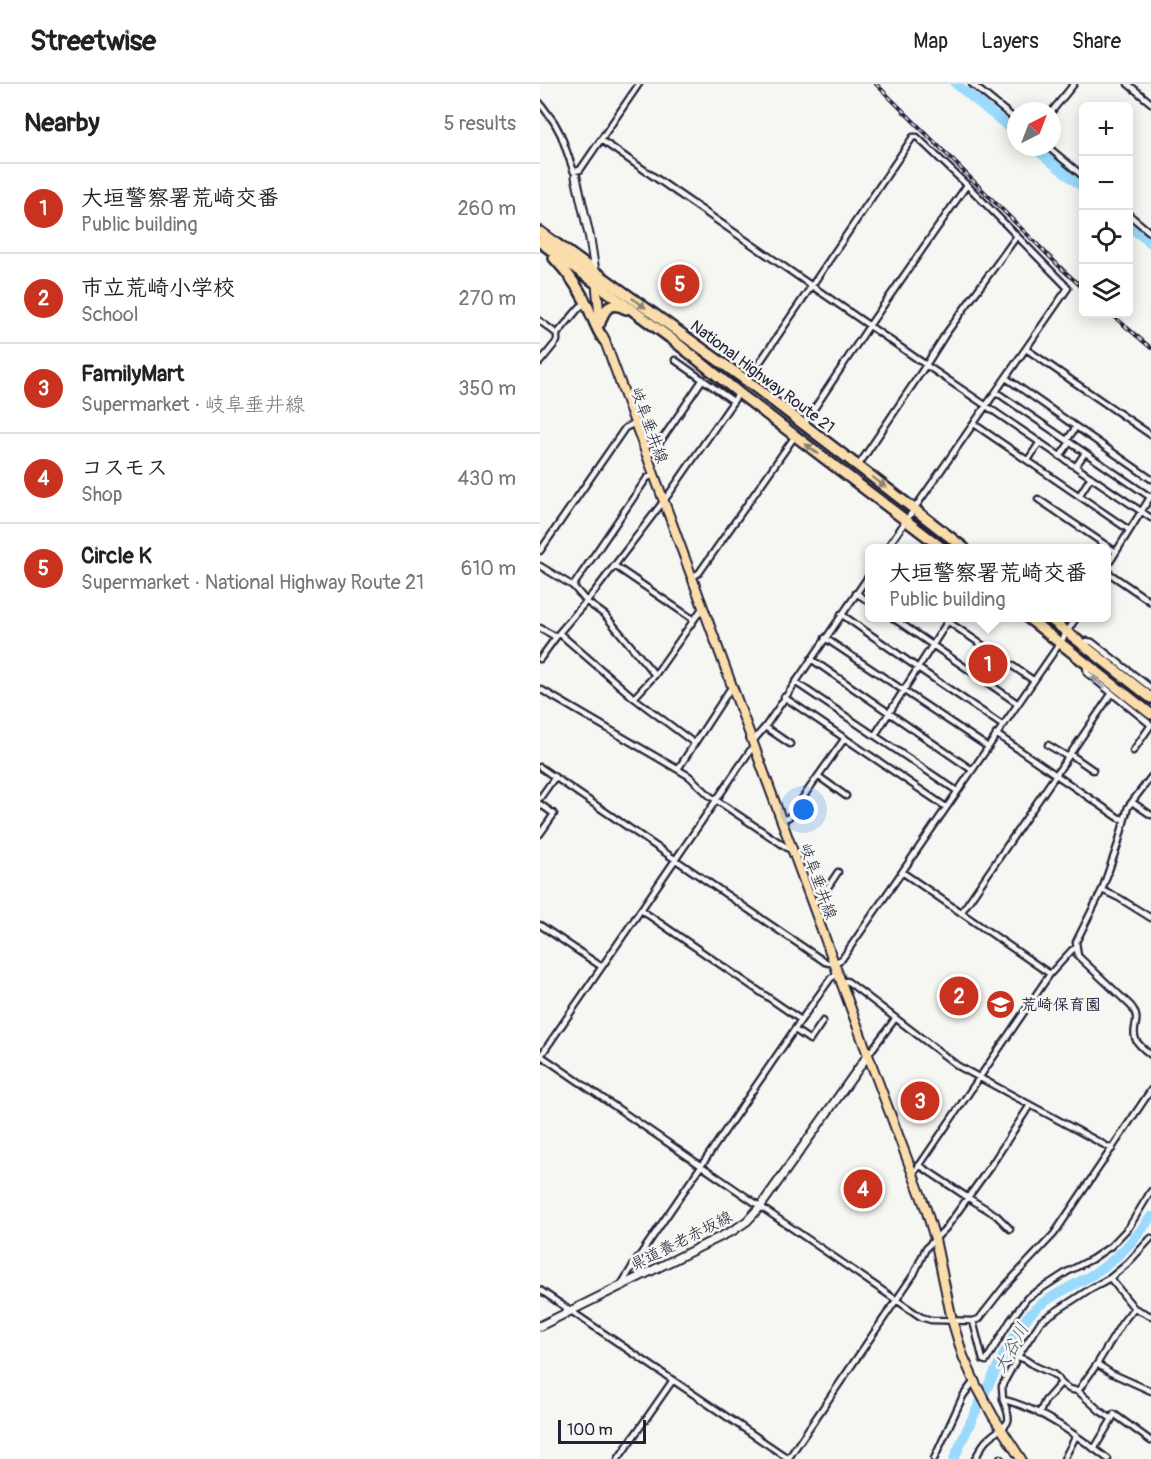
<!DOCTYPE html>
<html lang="en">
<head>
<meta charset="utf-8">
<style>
  body { margin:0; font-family:Pangolin,"Klee One",sans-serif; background:#f2f2f2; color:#222 }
  .controls { position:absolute; right:18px; top:18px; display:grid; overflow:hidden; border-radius:9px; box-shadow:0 3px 15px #0003 }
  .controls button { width:54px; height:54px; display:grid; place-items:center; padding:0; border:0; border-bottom:2px solid #e0e0e0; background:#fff; color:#222; font:30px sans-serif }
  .compass { position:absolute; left:467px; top:18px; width:54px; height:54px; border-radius:50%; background:#fff; box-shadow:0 3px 15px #0003; rotate:42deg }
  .scale { position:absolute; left:18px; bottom:15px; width:88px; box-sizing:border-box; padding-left:6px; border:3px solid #22223b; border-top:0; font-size:16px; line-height:21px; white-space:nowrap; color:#22223b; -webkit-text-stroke:4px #f6f6f2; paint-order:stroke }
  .you { position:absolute; left:264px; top:726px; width:21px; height:21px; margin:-15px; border:4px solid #fff; border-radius:50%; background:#1a73e8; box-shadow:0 0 0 9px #1a73e833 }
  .badge { display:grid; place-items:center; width:39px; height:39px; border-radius:50%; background:#c8321e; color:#fff; font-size:20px; font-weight:700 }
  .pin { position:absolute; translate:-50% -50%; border:3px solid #fff; box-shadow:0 2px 6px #0006 }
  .popup { position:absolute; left:325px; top:460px; width:246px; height:78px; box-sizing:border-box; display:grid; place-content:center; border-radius:9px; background:#fff; filter:drop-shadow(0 2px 4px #0005); font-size:20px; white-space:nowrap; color:#767676 }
  .popup b { font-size:22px; color:#222 }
  .popup::after { content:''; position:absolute; left:50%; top:100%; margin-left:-12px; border:12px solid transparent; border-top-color:#fff }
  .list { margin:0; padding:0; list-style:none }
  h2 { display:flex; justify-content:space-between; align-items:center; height:78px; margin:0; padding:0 24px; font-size:26px }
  h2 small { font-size:20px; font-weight:400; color:#767676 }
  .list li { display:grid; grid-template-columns:39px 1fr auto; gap:18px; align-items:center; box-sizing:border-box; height:90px; padding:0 24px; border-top:2px solid #e0e0e0 }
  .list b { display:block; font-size:22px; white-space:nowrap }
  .list p { margin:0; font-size:20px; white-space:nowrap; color:#767676 }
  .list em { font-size:20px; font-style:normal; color:#767676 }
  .icon { flex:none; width:33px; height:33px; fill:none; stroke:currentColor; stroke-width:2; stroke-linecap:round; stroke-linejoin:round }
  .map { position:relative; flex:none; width:611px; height:1375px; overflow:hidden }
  header { display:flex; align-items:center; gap:36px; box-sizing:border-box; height:84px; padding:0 30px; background:#fff; border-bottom:2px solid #e0e0e0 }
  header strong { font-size:28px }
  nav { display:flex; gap:33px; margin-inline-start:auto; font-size:21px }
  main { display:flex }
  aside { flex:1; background:#fff }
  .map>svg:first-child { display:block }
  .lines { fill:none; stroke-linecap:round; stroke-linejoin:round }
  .river { stroke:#9adafc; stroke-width:10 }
  .street-casing { stroke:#22223b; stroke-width:9 }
  .secondary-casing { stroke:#22223b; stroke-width:11 }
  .primary-casing { stroke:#22223b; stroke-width:12 }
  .highway-casing { stroke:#22223b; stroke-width:14 }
  .street { stroke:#f6f6f2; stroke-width:4.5 }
  .secondary { stroke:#f6f6f2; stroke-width:7 }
  .primary { stroke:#faddab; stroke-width:8 }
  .highway { stroke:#faddab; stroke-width:9 }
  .rail-casing { stroke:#22223b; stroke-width:4 }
  .rail { stroke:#f6f6f2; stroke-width:1.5; stroke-dasharray:4.5; stroke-linecap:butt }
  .oneway { fill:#8e8073 }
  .oneway2 { fill:#9797a0 }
  .labels { text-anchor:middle; stroke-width:5; stroke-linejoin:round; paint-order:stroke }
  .street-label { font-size:16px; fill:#22223b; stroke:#f6f6f2 }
  .poi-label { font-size:16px; font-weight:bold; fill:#22223b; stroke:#f6f6f2; text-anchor:start }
  .water-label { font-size:18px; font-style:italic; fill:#465975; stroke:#f6f6f2 }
</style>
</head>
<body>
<header>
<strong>Streetwise</strong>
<nav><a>Map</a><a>Layers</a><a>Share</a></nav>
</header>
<main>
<aside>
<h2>Nearby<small>5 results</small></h2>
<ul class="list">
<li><span class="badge">1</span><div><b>大垣警察署荒崎交番</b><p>Public building</p></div><em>260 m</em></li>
<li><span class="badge">2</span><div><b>市立荒崎小学校</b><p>School</p></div><em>270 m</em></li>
<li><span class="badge">3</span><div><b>FamilyMart</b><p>Supermarket · 岐阜垂井線</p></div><em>350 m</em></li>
<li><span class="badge">4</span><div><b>コスモス</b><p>Shop</p></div><em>430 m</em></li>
<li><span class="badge">5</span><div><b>Circle K</b><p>Supermarket · National Highway Route 21</p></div><em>610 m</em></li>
</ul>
</aside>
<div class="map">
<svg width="611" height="1375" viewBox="0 0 611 1375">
  <rect width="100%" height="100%" fill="#f6f6f2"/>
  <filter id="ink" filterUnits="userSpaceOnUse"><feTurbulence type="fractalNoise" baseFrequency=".0167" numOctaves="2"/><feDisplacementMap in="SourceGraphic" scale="12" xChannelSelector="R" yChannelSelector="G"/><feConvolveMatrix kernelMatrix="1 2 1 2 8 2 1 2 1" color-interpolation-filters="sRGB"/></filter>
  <g filter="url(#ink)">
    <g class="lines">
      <path class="river" d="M 416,0 L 476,49
        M 493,63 L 544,104
        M 588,141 L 611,159
        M 414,1375 C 427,1344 442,1314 457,1284 C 468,1263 477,1243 494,1226 C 510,1211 534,1202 553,1190 C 577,1176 594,1156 611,1133"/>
      <defs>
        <path id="street" d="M 432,0 L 476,36
          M 588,0 L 611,19
          M 0,19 L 14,38 L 21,51 L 34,88
          M 512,27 L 534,0
          M 61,56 L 386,281 L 611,434
          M 508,63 L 544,93
          M 34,87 L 40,86 L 99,0
          M 588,130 L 611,149
          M 0,237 L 17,250
          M 486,265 L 611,351
          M 135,276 L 193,317
          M 0,278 L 17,257 L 17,250 L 39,224 L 46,218
          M 466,294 L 611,395
          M 207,297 L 373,53 L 377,53 L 427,101 L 329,242 L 264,340
          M 456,308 L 610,413
          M 434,340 L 589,446
          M 527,356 L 536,343
          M 107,371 L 114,367 L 163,295
          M 521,371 L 530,358
          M 488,376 L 500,358
          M 318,382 L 386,281 L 405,251 L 477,152 L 427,101
          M 536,382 L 545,369
          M 114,391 L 107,394 L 33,502 L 47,518 L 65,531 L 115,591
          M 539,412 L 551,393
          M 498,415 L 576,468
          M 347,464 L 528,204 L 477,152
          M 0,467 L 85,344 L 95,339
          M 0,482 L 33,502
          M 75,482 L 154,536
          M 566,484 L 611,412
          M 566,487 L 611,518
          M 152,493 L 159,489 L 255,352
          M 316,509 L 330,518
          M 301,530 L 378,584 L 462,641
          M 353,534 L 477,619
          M 403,534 L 493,596
          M 0,544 L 16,553
          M 19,549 L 94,614 L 154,659
          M 285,554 L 448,663
          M 543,560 L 547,557 L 552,558 L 611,604
          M 0,575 L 19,549 L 55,507 L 129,410 L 199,309
          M 271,575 L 432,686
          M 546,582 L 547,589 L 611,641
          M 255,598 L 417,707
          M 0,605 L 149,692 L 170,712 L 252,767
          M 244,613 L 406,723
          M 94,614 L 115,591 L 163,523
          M 225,643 L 250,660
          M 456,650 L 579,734 L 584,735
          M 335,651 L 408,537
          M 213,657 L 225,643 L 330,490
          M 508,661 L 528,673
          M 593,667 L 611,641
          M 530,670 L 553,686
          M 0,683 L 285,878 C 290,880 297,878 302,875 L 520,559 L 536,534
          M 138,685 L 192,602
          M 278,692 L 306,712
          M 611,693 L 588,723 L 578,760 L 562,806 L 536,858 L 538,872 L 591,922 C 603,937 590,944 596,956 C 599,962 606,967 611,971
          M 0,714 L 15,693
          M 592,718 L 611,731
          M 0,720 L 14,730 L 0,750
          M 242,736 L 249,733 L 305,654
          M 362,788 L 510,890
          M 562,806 L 579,814 L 611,834
          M 273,819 L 280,815 L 298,788
          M 101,826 L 261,936
          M 421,829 L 572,609
          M 0,841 L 62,883
          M 302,898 L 307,897 L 418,982 L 572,1065
          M 255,946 L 270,956 L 283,937
          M 0,971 L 381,1233 L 391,1236 L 433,1237 L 439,1235 L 464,1203 L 514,1150 L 611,1006
          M 328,971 L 355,935
          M 0,973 L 214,661
          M 379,1081 L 427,1113 L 456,1131 L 470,1145
          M 373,1087 L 377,1085 L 510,890 L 532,866 L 536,864
          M 570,1194 L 594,1224 L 611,1232
          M 81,1201 L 94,1180 L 261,936 L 291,894 L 299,889
          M 0,1206 L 249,1375
          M 433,1237 L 443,1276 L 446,1277 L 470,1237 L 487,1214 L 527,1188 L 552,1175 L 571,1162 L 589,1143 L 611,1107
          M 478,1273 L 486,1276 L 495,1282 L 513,1290 L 518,1294 L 521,1299 L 529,1305 L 538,1307 L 557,1280 L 582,1239 L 594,1224
          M 557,1280 L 571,1289 L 611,1307
          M 538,1307 L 560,1327 L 572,1335 L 574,1330 L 611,1357
          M 463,1316 L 462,1302 L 480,1269 L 501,1237 L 550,1205 L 570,1194 L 587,1180 L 611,1154
          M 499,1330 L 505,1317 L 521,1299
          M 554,1365 L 572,1335
          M 460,1374 L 461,1375
          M 78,1375 L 133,1296
          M 248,1375 L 374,1190 L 386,1164 L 406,1144 L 452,1080 L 490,1021
          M 394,1375 L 423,1312 L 434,1297
          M 435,1375 C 439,1368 442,1360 448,1355 C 466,1338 475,1344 463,1316 C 497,1322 540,1354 568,1375
          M 524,1375 L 536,1352"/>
        <path id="secondary" d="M 36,93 L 50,155 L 55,187
          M 0,1242 L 194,1146 L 207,1137 L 220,1123 L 328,971"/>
        <path id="primary" d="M 56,195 L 60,237
          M 63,252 L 328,971 L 386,1125 L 395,1155 L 412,1236 L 423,1272 L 436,1301 L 453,1332 L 481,1375"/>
        <path id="highway" d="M 0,148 L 207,297 L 374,425 L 424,464
          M 0,158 L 133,256 L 199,309 L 402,464
          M 14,174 C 26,187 37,201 45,217 C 52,230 55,244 64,256
          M 60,239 C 64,225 71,216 86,225
          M 488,534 L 611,630
          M 509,534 L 611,614"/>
      </defs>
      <use href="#street" class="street-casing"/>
      <use href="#secondary" class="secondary-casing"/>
      <use href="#primary" class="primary-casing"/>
      <use href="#highway" class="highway-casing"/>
      <use href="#street" class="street"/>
      <use href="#secondary" class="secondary"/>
      <use href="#primary" class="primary"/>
      <use href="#highway" class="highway"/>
      <defs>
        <path id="rail" d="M 336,0 L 523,186 L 544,205
          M 571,230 L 611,264"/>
      </defs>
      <use href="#rail" class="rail-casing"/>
      <use href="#rail" class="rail"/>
    </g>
    <defs><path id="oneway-solid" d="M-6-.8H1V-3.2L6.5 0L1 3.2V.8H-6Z" transform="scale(1.5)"/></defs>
    <g class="oneway">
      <use href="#oneway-solid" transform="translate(99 219) rotate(36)"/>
      <use href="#oneway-solid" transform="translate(272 365) rotate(-143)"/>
      <use href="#oneway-solid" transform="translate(339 398) rotate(37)"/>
    </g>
    <use class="oneway2" href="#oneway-solid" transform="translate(558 598) rotate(-141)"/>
  </g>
  <defs>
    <symbol id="school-disc" viewBox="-11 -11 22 22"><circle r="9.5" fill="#c8321e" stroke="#f6f6f2"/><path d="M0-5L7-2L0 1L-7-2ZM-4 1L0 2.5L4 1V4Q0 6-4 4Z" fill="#fff"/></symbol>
  </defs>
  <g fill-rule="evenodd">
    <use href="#school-disc" x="444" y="904" width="33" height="33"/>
  </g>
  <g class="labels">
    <g class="street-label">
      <text transform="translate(223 292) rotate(37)" y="6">National Highway Route 21</text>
      <text transform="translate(110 341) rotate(70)" y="6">岐阜垂井線</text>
      <text transform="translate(279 797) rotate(70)" y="6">岐阜垂井線</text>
      <text transform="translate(141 1156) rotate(-27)" y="6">県道養老赤坂線</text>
    </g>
    <g class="poi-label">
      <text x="481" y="926">荒崎保育園</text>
    </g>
    <g class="water-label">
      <text transform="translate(471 1264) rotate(-61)" y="6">大谷川</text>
    </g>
  </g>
</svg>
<div class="controls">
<button>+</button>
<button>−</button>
<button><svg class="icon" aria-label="locate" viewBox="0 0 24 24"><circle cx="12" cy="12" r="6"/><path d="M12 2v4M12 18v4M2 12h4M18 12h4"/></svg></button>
<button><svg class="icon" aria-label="layers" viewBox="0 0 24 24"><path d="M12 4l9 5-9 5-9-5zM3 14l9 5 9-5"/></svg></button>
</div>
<svg class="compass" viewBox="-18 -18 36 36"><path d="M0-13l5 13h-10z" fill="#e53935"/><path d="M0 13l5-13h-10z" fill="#767676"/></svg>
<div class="scale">100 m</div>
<div class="you"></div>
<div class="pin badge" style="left:448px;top:580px">1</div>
<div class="popup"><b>大垣警察署荒崎交番</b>Public building</div>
<div class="pin badge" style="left:419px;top:912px">2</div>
<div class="pin badge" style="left:380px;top:1017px">3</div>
<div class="pin badge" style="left:323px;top:1105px">4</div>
<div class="pin badge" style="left:140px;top:200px">5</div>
</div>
</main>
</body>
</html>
